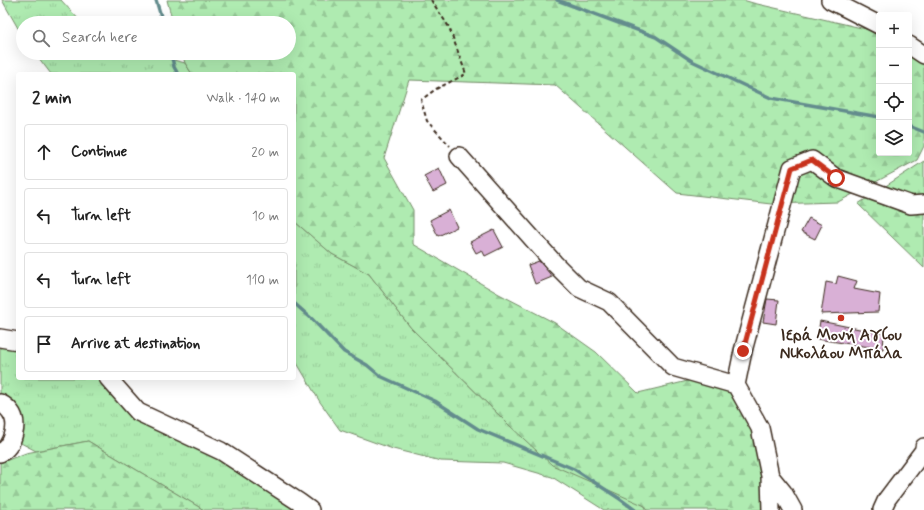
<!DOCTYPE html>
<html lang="en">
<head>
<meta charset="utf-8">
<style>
  body { margin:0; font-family:Mynerve,sans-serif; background:#f2f2f2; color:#222 }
  .controls { position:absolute; right:12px; top:12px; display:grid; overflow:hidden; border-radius:4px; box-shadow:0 4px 16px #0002 }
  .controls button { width:36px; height:36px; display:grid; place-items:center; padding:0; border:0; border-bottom:1px solid #e0e0e0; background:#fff; color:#222; font:20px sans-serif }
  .stop { position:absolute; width:12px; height:12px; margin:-9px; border:3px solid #c8321e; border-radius:50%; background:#fff }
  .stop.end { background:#c8321e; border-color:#fff; box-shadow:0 1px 4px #0008 }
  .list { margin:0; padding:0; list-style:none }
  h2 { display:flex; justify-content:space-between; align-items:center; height:52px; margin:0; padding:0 16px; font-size:17px }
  h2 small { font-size:13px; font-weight:400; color:#767676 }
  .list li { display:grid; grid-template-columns:26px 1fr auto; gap:12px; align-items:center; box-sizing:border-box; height:56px; margin:0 8px 8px; padding:0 8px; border:1px solid #e0e0e0; border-radius:4px }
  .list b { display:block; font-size:15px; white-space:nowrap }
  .list em { font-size:13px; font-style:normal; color:#767676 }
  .icon { flex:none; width:22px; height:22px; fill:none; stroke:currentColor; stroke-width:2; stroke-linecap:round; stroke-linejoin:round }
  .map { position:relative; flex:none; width:924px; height:510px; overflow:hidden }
  .search { position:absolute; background:#fff; box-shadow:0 4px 16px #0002; left:16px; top:16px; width:280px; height:44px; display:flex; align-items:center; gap:10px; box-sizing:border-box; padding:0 14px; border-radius:22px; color:#767676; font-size:15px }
  .panel { position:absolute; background:#fff; box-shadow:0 4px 16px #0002; left:16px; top:72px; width:280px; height:308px; border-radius:4px }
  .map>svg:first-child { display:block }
  .grass { fill:url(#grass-tufts); stroke:#758a68 }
  .forest { fill:url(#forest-firs); stroke:#758a68 }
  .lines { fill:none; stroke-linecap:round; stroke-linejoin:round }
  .stream { stroke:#638c8d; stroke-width:3.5 }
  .building { fill:#d9b0d6; stroke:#3b2a1e }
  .minor-casing { stroke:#3b2a1e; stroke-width:20 }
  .path { stroke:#3b2a1e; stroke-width:2; stroke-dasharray:4 3; stroke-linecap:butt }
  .minor { stroke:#fff; stroke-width:17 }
  .route { stroke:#c8321e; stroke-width:5 }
  .poi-dot { fill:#c8321e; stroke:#fff; stroke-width:1.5 }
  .labels { text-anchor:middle; stroke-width:4; stroke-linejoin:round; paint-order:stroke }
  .poi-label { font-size:16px; font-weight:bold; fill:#3b2a1e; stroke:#fff }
</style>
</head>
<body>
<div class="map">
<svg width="924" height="510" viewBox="0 0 924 510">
  <defs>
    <pattern id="grass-tufts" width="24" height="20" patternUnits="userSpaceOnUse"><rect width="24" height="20" fill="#afebb1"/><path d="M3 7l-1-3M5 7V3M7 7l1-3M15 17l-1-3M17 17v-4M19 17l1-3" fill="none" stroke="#97ca98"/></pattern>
    <pattern id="forest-firs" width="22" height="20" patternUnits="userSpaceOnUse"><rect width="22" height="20" fill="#afebb1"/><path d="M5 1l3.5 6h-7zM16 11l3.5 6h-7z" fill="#97ca98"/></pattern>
  </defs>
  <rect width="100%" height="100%" fill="#fff"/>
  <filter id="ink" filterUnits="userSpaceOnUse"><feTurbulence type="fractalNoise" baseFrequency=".025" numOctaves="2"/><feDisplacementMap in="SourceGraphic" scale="8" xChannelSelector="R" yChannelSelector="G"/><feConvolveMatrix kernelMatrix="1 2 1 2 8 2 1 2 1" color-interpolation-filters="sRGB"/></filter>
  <g filter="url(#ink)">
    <path class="grass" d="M 2,0 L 61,0 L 82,23 L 23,23 L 23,37 Z
      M 35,53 L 147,53 L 185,63 L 192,74 L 51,74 Z
      M 294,221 L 332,254 L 369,274 L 411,328 L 510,426 L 645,506 L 647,510 L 604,510 L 552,477 L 503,463 L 441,461 L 393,449 L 340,430 L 320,402 L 294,358 Z
      M 0,344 L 18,346 L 18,378 L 99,378 L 131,416 L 219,456 L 304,510 L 204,510 L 88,441 L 36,451 L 17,441 L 23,432 L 22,421 L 0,395 Z"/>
    <path class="forest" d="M 167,0 L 743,0 L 753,3 L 879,32 L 879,153 L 909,153 L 909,39 L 924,63 L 924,146 L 917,160 L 838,202 L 771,204 L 677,193 L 555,85 L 409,80 L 384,158 L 413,210 L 413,244 L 499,294 L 555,323 L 596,352 L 638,393 L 696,379 L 732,392 L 756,431 L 766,510 L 647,510 L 645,506 L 552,465 L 510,426 L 411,328 L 369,274 L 332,254 L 294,221 L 294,74 L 192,74 L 185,63 L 182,53 L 289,53 L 289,23 L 173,23 Z
      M 924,161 L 924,268 L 858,204 Z
      M 88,441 L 204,510 L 0,510 L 0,463 L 26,453 Z"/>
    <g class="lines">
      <path class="stream" d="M 156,0 L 163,23
        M 557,0 L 656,37 L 692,61 L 771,98 L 879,117
        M 171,53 L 174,67 L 178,74
        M 909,126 L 924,132
        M 294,303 L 312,319 L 344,352 L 367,365 L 380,376 L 435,401 L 478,429 L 574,469 L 620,499 L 635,510"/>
    </g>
    <path class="building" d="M 439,168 L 447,185 L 433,192 L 424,176 Z
      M 449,210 L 457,227 L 438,236 L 430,220 Z
      M 809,218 L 822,225 L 815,239 L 801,232 Z
      M 494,230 L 503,247 L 485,256 L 482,250 L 476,253 L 470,242 Z
      M 539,261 L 550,274 L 552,277 L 535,284 L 528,265 Z
      M 838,276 L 857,281 L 854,289 L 880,294 L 878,312 L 821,314 L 826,282 L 836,284 Z
      M 767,299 L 779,300 L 776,324 L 763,322 Z
      M 820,321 L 884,334 L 883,349 L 817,339 Z"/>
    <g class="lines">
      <defs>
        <path id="minor" d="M 830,0 L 879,25
          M 909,45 L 924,55
          M 459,156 L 554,263 L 579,288 L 609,302 L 673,367 L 736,385
          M 0,338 L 18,341
          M 108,378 L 138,412 L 221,451 L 299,502 L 310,510
          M 0,403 C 4,405 8,408 10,411 C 20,423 13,447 0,453
          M 770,476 L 783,492 L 793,510
          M 771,510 L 770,476 L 760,428 L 736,385 L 743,351 L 792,168 L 812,160 L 836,178 L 911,205 L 924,204
          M 882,510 L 887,499 L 924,450 L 924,447"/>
      </defs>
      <use href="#minor" class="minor-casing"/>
      <path class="path" d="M 431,0 L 449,27 L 466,74 L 436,89 L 421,100 L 427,121 L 450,146"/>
      <use href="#minor" class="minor"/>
    </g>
  </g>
  <g class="lines" filter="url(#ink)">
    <path class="route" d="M 743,351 L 792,168 L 812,160 L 836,178"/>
  </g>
  <circle class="poi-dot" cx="841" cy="318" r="4"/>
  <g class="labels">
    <g class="poi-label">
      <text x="841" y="340">Ιερά Μονή Αγίου<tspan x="841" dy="18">Νικολάου Μπάλα</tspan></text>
    </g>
  </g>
</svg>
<div class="controls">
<button>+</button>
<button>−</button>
<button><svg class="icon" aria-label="locate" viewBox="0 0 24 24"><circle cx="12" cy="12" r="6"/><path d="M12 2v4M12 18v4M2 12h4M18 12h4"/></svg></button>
<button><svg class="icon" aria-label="layers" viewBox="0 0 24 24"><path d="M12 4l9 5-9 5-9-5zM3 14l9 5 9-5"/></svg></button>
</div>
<div class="stop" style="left:836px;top:178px"></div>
<div class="stop end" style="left:743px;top:351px"></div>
<div class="search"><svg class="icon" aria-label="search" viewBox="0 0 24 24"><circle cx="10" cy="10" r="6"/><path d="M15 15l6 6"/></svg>Search here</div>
<section class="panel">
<h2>2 min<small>Walk · 140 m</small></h2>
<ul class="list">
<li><svg class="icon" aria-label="ahead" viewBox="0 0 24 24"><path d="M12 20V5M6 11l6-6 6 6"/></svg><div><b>Continue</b></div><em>20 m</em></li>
<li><svg class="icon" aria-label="left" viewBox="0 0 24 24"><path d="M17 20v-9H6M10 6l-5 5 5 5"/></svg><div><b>Turn left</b></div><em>10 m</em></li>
<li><svg class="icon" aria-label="left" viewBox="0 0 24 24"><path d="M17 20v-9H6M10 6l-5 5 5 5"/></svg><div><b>Turn left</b></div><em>110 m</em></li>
<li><svg class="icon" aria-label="arrive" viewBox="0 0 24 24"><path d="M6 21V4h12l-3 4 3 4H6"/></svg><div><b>Arrive at destination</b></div></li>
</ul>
</section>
</div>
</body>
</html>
